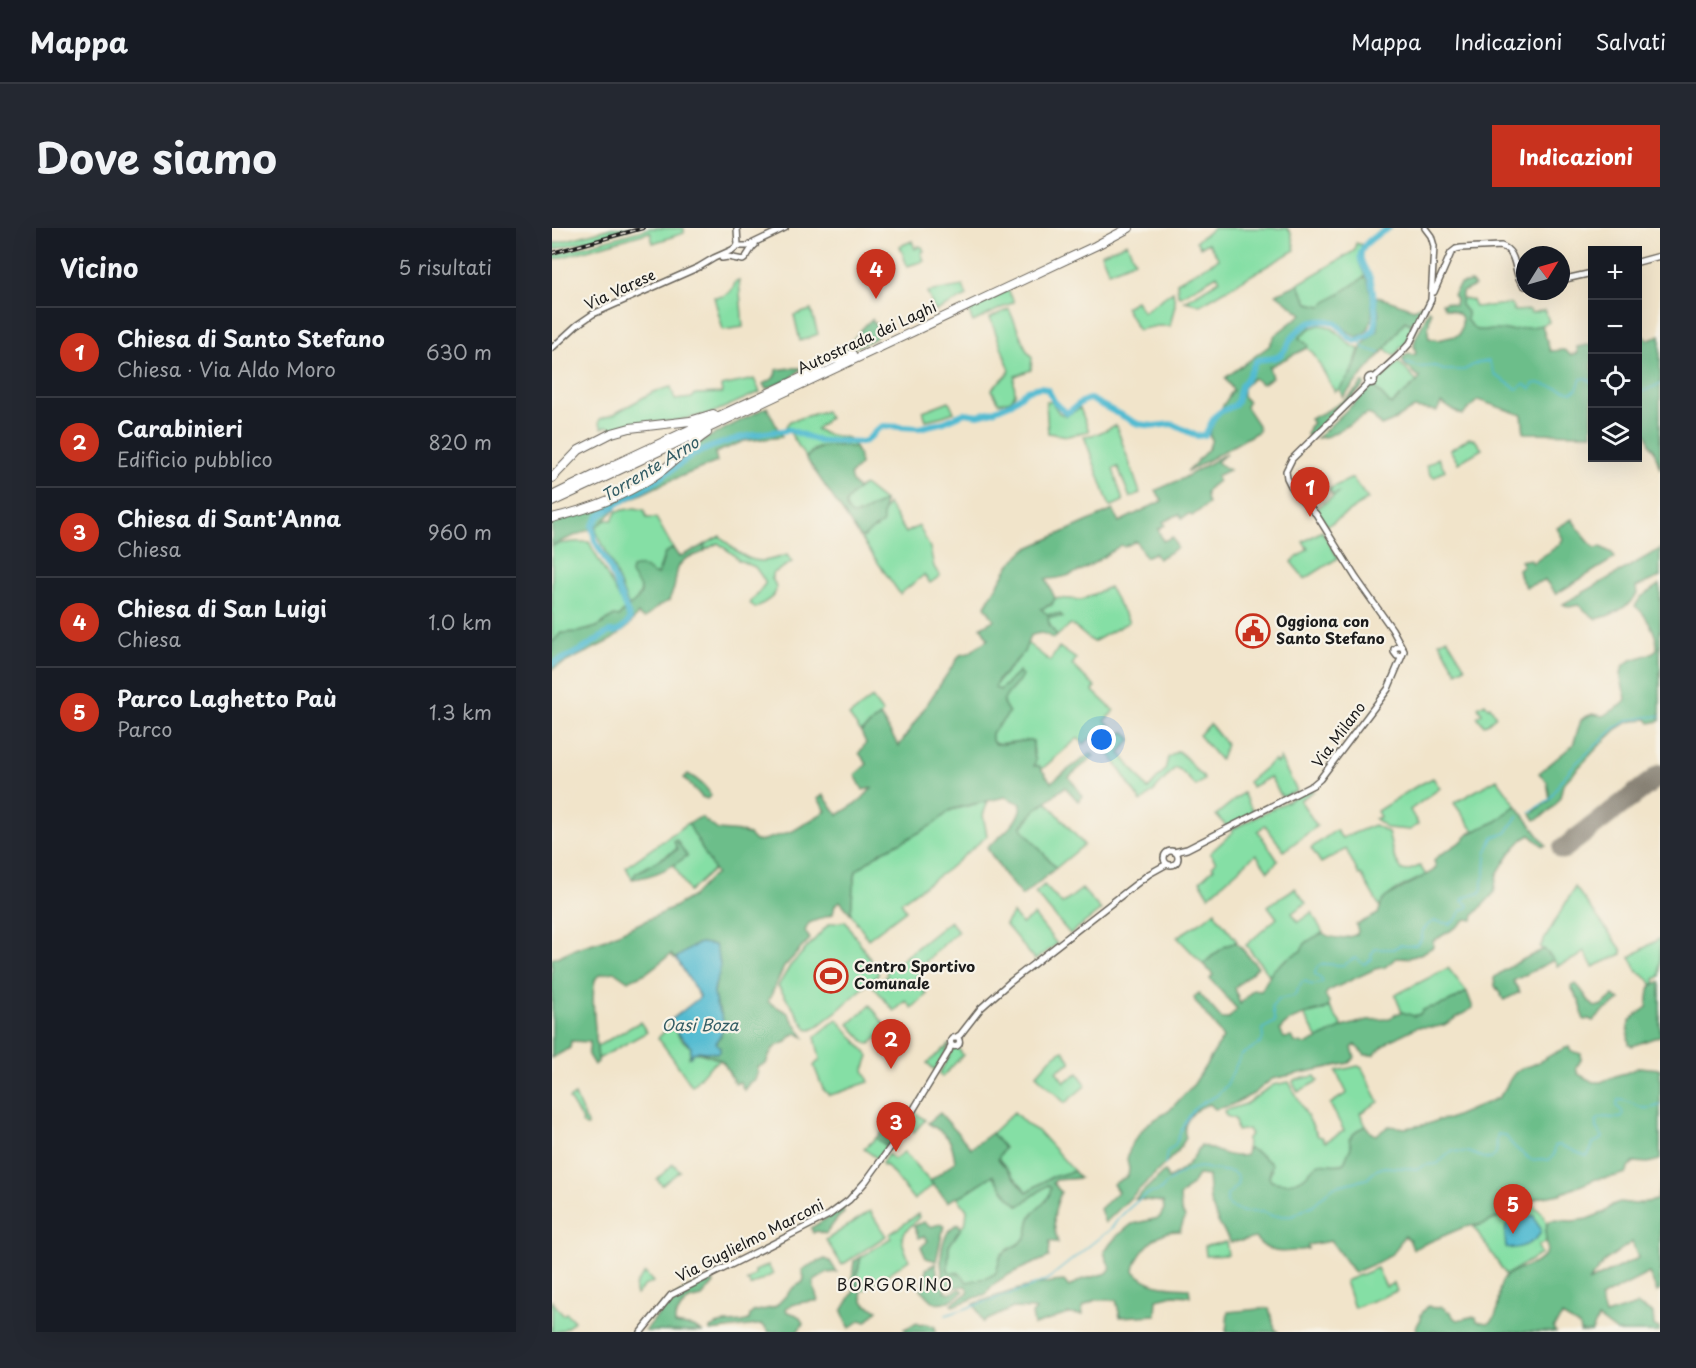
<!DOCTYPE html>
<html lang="it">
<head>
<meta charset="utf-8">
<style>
  body { margin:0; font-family:"Playpen Sans",sans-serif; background:#242831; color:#f1f3f6 }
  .controls { position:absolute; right:18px; top:18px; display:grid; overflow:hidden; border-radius:0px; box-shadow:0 6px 24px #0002 }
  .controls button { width:54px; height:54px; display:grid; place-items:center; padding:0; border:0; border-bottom:2px solid #363941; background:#171b24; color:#f1f3f6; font:30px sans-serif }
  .compass { position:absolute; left:964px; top:18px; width:54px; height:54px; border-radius:50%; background:#171b24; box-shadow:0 6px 24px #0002; rotate:53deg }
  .you { position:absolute; left:550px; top:512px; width:21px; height:21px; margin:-15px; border:4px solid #fff; border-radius:50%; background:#1a73e8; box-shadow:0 0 0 9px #1a73e833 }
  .badge { display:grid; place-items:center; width:39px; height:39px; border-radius:50%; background:#c8321e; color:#fff; font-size:20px; font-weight:700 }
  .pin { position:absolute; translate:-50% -50px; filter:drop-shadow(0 2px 3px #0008) }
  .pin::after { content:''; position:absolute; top:32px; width:21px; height:18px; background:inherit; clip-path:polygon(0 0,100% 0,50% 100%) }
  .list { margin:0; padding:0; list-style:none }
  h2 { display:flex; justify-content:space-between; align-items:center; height:78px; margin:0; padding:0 24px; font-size:26px }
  h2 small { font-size:20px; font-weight:400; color:#9ea1a6 }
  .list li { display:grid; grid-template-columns:39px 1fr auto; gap:18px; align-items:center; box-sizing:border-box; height:90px; padding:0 24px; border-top:2px solid #363941 }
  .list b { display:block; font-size:22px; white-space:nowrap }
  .list p { margin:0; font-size:20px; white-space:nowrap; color:#9ea1a6 }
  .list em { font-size:20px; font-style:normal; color:#9ea1a6 }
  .icon { flex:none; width:33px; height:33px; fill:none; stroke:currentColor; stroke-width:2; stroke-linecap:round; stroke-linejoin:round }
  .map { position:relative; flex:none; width:1108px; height:1104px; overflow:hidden; border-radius:0px }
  header { display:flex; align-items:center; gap:36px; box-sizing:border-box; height:84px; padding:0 30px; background:#171b24; border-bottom:2px solid #363941 }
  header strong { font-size:28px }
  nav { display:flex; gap:33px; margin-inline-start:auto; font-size:21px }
  .intro { display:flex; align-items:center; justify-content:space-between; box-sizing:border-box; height:144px; padding:0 36px }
  h1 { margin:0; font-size:42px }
  .button { padding:15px 27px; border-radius:0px; background:#c8321e; color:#fff; font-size:21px; font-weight:700 }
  main { display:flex; gap:36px; padding:0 36px }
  aside { flex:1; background:#171b24; border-radius:0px; box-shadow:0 6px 24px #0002 }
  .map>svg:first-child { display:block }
  .green { fill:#85dfa5; stroke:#507e60; stroke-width:1.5 }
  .forest { fill:#6cbe8a; stroke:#446d53; stroke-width:1.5; fill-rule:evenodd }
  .water { fill:#53bbd1; stroke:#386c76; stroke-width:1.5 }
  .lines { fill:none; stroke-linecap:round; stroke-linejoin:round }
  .stream { stroke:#53bbd1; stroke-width:1.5 }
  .river { stroke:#53bbd1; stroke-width:6 }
  .runway { stroke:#868073; stroke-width:21 }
  .secondary-casing { stroke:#676259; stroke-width:8 }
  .highway-casing { stroke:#676259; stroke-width:10 }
  .secondary { stroke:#fff; stroke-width:5 }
  .highway { stroke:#fff; stroke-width:8 }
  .rail-casing { stroke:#1c1c1c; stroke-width:4 }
  .rail { stroke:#f7f3e8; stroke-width:1.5; stroke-dasharray:4.5; stroke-linecap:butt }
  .labels { text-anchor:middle; stroke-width:4.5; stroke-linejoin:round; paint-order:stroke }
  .street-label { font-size:15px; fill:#1c1c1c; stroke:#f7f3e8 }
  .poi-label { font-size:15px; font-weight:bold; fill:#1c1c1c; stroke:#f7f3e8; text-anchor:start }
  .water-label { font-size:16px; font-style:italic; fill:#325c64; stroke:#f7f3e8 }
  .neighbourhood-label { font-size:16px; letter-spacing:1.5px; fill:#1c1c1c; stroke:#f7f3e8 }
</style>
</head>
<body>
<header>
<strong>Mappa</strong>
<nav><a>Mappa</a><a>Indicazioni</a><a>Salvati</a></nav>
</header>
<div class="intro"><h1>Dove siamo</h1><a class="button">Indicazioni</a></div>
<main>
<aside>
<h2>Vicino<small>5 risultati</small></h2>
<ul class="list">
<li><span class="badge">1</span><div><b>Chiesa di Santo Stefano</b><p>Chiesa · Via Aldo Moro</p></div><em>630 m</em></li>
<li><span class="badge">2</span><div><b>Carabinieri</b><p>Edificio pubblico</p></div><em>820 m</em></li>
<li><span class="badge">3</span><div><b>Chiesa di Sant'Anna</b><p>Chiesa</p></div><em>960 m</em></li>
<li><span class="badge">4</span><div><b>Chiesa di San Luigi</b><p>Chiesa</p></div><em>1.0 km</em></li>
<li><span class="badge">5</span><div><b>Parco Laghetto Paù</b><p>Parco</p></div><em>1.3 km</em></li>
</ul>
</aside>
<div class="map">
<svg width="1108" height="1104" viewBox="0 0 1108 1104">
  <rect width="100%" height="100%" fill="#f7f3e8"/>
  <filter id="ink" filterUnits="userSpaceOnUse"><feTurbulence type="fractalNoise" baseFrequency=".0167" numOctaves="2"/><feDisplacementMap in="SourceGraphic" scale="12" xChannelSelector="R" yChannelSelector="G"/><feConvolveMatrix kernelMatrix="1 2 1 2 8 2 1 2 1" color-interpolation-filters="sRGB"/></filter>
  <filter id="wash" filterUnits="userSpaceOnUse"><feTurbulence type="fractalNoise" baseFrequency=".008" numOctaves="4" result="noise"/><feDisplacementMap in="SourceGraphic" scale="24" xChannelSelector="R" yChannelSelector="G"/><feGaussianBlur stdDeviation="1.35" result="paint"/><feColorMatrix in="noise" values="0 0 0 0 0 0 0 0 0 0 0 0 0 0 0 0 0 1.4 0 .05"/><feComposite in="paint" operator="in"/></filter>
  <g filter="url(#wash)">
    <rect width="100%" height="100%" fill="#f1e4ca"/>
    <path class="green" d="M 60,0 L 79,0 L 0,22 L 0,16 Z
      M 98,0 L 132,0 L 132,5 L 101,15 L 98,4 L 0,32 L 0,27 Z
      M 662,0 L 735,0 L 739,5 L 743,22 L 648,77 L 633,73 L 668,52 L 665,47 L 629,68 L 626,67 L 625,54 L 667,31 L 656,15 L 648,19 L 644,13 Z
      M 360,13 L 363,21 L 365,20 L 365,18 L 370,19 L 372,23 L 369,24 L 372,33 L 355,38 L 348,18 Z
      M 575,15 L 583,33 L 557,44 L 549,26 Z
      M 804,15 L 810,17 C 805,30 806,36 814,48 L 769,78 L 756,75 L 746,56 L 802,23 Z
      M 187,52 L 191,99 L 171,102 L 162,69 C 175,69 179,65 184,53 Z
      M 411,58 L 415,68 L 383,83 L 375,64 Z
      M 456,62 L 462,74 L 421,94 L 416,82 Z
      M 621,63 L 623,77 L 618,98 L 605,98 L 586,102 L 573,79 L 584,73 L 591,84 Z
      M 908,70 L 920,72 L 923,79 L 960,76 L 962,83 L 978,82 L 979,85 L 993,82 L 997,94 C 980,103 943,105 924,102 L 915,93 L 915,84 L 909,77 Z
      M 457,81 L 475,123 L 480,129 L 479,142 L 463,148 L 462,153 L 463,166 L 459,172 L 447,175 L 440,162 C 444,153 454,151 458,142 L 438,90 Z
      M 259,82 L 266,106 L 248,113 L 242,87 Z
      M 853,93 L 863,99 L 851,119 L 849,119 L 843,128 L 833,121 Z
      M 767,97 C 780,96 785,105 794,113 C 797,117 802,119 807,121 C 802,138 798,153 783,164 L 761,125 L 755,120 L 756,117 L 747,110 L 758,100 Z
      M 847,134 L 865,154 L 839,177 L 821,157 Z
      M 202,151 L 208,164 L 160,185 L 123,193 L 84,195 L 61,202 L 56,198 L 50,200 L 47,194 L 48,191 L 62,186 L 101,164 L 119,159 L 123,172 L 140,170 L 143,166 L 170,165 L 169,158 Z
      M 397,173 L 402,184 L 391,188 L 374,192 L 371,183 Z
      M 494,174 L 500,174 L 507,185 L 514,188 L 528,180 L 537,203 L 516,208 L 496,205 Z
      M 273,183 L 277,190 L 264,201 L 273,206 L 296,210 L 303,220 C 291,218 271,215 261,222 C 259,224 257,227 254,230 L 234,198 L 238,193 Z
      M 564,197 L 588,265 L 578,270 L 566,239 L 561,241 L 571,273 L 558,279 L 532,208 L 545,206 Z
      M 917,210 L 923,212 L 930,221 L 906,235 L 898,222 Z
      M 886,230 L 893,242 L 883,249 L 879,248 L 874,238 Z
      M 800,250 L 816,271 L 775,298 L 763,281 L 788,264 L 780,267 L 777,261 Z
      M 312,257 L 332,273 L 310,285 L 300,288 L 293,278 C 294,270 305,261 312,257 Z
      M 336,276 L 354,305 L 367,298 L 378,320 L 382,339 L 388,348 L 378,355 L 372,347 L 348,366 L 308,309 L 312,309 L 317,303 L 325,300 L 330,286 Z
      M 83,280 L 92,282 L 95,290 L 104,290 L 121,320 L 111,330 L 106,346 L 100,346 C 97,350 94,354 91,358 C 86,368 87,372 77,379 L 60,336 L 44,303 L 44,298 L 54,292 L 60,292 L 65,283 Z
      M 770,303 L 786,330 L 753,351 L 739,334 L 756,321 L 751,314 Z
      M 168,308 C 180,319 192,333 210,333 C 218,333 227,329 235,327 L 240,334 L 220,346 L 220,351 C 232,366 215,373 203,380 L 198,375 L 213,356 L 213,353 L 203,339 L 186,332 L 182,327 L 166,315 L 153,322 L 152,317 Z
      M 22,314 L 37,314 L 73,381 L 67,389 L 56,391 L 45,399 L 27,404 L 9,405 L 0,415 L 0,318 L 5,316 Z
      M 557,359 L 577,394 L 541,414 L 519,396 L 505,408 L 497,396 L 496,389 L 510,389 L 508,386 L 495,386 L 488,381 L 500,377 L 503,370 L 530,372 Z
      M 895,410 L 913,439 L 905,444 L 887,414 Z
      M 475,415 L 498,433 L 507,419 L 524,431 L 520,437 L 543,459 L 541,463 L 562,483 L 553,492 L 565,505 L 553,515 L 543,506 L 532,516 L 526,510 L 490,541 L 487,538 L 482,538 C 484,531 481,522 481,513 L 478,512 L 444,516 L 440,513 L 440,505 L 457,485 L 451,475 L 453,469 L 463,458 L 467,444 L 448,462 L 442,460 C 451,443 469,434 475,415 Z
      M 320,470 L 331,485 L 309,504 L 297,488 Z
      M 933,475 L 936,479 L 938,478 L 944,488 L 935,496 L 932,497 L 925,489 L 930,485 L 926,479 Z
      M 658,496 L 674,516 L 670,529 L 668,532 L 647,507 Z
      M 571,504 L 573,504 L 579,511 L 568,525 L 596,561 L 613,542 L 616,530 L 626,523 C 636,529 641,542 651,548 L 652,552 L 644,558 L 627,541 L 623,540 L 602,563 L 589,574 L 556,524 L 556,520 Z
      M 728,530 L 745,563 L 730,569 L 718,549 L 700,559 L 696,554 L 722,532 L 725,535 Z
      M 881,550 L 888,560 L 858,582 L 866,596 L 858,602 L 835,600 L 823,591 L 828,589 L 825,583 L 863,559 Z
      M 945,551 L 964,577 L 945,593 L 922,603 L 902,575 Z
      M 759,561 L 762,563 L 748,572 L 765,598 L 732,623 L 713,597 L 706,603 L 726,633 L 716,643 L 704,626 L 657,668 L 648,653 L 662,640 L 660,638 L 664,634 L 658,625 L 681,604 L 679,602 Z
      M 691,565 L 702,585 L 675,599 L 664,587 Z
      M 436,573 L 431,587 L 435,608 L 395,642 L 349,674 L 354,682 L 316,711 L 299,686 L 301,659 L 304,643 L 329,624 L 370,603 L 399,582 Z
      M 495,574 L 532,617 L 504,640 L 469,600 L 484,581 Z
      M 136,595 L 162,641 L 137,664 L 122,637 L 135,628 L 122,612 L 125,621 L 84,645 L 80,651 L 74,639 Z
      M 822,597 L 836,604 L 842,629 L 850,642 L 855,643 L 868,638 L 874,647 C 859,655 835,662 828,679 L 809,646 L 807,647 L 794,621 L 769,635 L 759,620 L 784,602 L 790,610 Z
      M 492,657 L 510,676 L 530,661 L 549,682 L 518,706 L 483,665 Z
      M 1023,659 L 1070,722 L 1070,726 L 1041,739 L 1032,723 L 1026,729 L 1005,738 L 1002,732 L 988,719 Z
      M 743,660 L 754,675 L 740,685 L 746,694 L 760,684 L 771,705 C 763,709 751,714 749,723 C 738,729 724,736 718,748 L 694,717 L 725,690 L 716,678 L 717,677 Z
      M 663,683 L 664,687 L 685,713 L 663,725 L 651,736 L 625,709 L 652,692 Z
      M 461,685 L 470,696 L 482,687 L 505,716 L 483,732 L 453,696 Z
      M 293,693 L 326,743 L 326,747 L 285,783 L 263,800 L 259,802 L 255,801 L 226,758 L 238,738 L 277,696 Z
      M 398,693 L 406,703 L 371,736 L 374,740 L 364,749 L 370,755 L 368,757 L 375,766 L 360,780 L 354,773 L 342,783 L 321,758 L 335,748 L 334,744 Z
      M 1108,710 L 1108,748 L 1103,751 L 1104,755 L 1100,757 L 1097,752 L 1086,744 L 1078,729 Z
      M 896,740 L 915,764 L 897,774 L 886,778 L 876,780 L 871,782 L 868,786 L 861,788 L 850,784 L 843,767 Z
      M 318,777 L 336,801 L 318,816 L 314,815 L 297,796 Z
      M 777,779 L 791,799 L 766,811 L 752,787 L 770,783 Z
      M 285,791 L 317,828 L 312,842 L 317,854 C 303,858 290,865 277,867 L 271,861 L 262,838 L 268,831 L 263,809 Z
      M 88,794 L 95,804 L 46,831 L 44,819 Z
      M 119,797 L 129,811 L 139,820 L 137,829 L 142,824 L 145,824 L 169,832 C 155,838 150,848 140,858 L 120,829 L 106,810 Z
      M 397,817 L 398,817 L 383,842 L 375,835 Z
      M 405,819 L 411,827 L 390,849 L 387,846 L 402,820 Z
      M 511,822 L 519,834 L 504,843 L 512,854 L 526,845 L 533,855 L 533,858 L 513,875 L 484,847 L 499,830 Z
      M 806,838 L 810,840 L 827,874 L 808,885 L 814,898 L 801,906 L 799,919 L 792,935 C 782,940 773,932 765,937 C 759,940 756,947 751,950 C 742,956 728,956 719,953 L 717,949 L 720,942 C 715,931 706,924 695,920 L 695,910 L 699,906 L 696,901 L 685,903 L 683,891 L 674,888 L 672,883 L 694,876 L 721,857 L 737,854 L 766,908 L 770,909 L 773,914 L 792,903 L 778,876 L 795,865 L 784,843 Z
      M 763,848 L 766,853 L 746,864 L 741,854 L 742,852 Z
      M 23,867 L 35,896 L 35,898 L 34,898 L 30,895 L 31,893 L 17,871 Z
      M 363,884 L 373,892 L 362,904 L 355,897 Z
      M 462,884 L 475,897 L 486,903 L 522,943 L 497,950 L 475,964 L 446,930 L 452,920 L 440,905 Z
      M 324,910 L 336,919 L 326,931 L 312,921 Z
      M 352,924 L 381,957 L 362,972 L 334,937 L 332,938 L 330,935 L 336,926 L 342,931 Z
      M 121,936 L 128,943 L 110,957 L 105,951 Z
      M 441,947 L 457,969 L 467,978 L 496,957 L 499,959 C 497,979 484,977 478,990 C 475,998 478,1006 471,1012 C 464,1019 453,1020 448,1029 C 445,1035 448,1042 442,1047 C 434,1053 423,1051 415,1055 L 406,1044 L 399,1045 L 396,1042 L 397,1018 L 414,993 L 415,982 L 406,970 Z
      M 979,976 C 996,988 996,993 994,1014 L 986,1018 L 989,1026 L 954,1047 L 922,999 L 932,996 Z
      M 318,983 L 334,1008 L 290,1037 L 274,1012 Z
      M 366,986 L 367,989 C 349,1010 345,1003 357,1032 L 309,1064 C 303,1052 306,1042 309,1029 L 339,1010 L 338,1006 Z
      M 674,1014 L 676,1027 L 654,1028 L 653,1018 Z
      M 216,1037 L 221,1046 L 198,1058 L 197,1053 L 194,1054 L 203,1047 L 203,1043 Z
      M 825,1040 L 834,1059 L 842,1055 L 845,1063 L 802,1080 L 793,1053 Z
      M 93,1045 L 101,1054 L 92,1058 L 84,1067 C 80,1058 87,1051 93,1045 Z
      M 0,1073 L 11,1087 L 14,1085 L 22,1093 C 16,1100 9,1104 0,1104 Z"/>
    <path class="forest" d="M 814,48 C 819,60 824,88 816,101 C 814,105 809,107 805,109 C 798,107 797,104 792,100 C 784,92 775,91 763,91 L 758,100 L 747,110 L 756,117 L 755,120 L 717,139 L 720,150 L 710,156 L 701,150 L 691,160 L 691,169 L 696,174 L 694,179 L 706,197 L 707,203 L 635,244 L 657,220 L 660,211 L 657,207 L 663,190 L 681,162 L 673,150 L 717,118 L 723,107 L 750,86 L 724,66 L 746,56 L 756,75 L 769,78 Z
      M 919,54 L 923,58 L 910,64 L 909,77 L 915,84 L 915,93 L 924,102 L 960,102 L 990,97 L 998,123 L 1012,122 L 1019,127 L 1026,125 L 1025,119 L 1040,116 L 1040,206 L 972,205 L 970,187 L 926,172 L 910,187 L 889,175 L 885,183 L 862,180 L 839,194 L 829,198 L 821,188 L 815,186 L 777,208 L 765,210 L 821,157 L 839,177 L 865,154 L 868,150 L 853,137 L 850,130 L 857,125 L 861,127 L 864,126 L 862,117 L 863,112 L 877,82 L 879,84 C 878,93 874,101 877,110 L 886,112 L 907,107 C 914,87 910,86 893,80 L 890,75 L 895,74 L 903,77 L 904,71 L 901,67 L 908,56 Z
      M 823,68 L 862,81 L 869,77 L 873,78 L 870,85 L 858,96 L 853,93 L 833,121 L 791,169 L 787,161 L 801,143 L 810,117 L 826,102 L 827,85 Z
      M 320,91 L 328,104 L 323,111 L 289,126 L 288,123 C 301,115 308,100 320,91 Z
      M 1108,107 L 1108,241 L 1102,222 L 1098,216 L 1095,206 L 1086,205 L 1086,108 L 1090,108 L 1098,112 Z
      M 238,140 L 248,140 L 249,141 L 238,151 L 214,161 L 211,156 C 219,152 224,151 224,142 Z
      M 810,155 L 812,155 L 812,158 L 758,209 L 755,207 L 757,199 L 761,195 L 758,191 C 779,181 796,173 810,155 Z
      M 215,179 L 230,209 L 192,213 L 163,225 L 165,234 L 115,254 L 70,275 C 61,280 58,289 49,295 C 34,305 16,309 0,318 L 0,294 L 26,287 L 124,236 L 151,212 Z
      M 293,218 L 303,220 L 307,227 L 308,237 L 298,247 L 300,254 L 306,261 C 297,272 287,275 300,287 L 310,285 L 332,273 C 333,281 330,287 331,295 C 325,300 318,302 312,309 L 308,309 L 254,230 C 267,216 276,218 293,218 Z
      M 675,225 L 665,234 L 677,242 L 664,248 L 666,253 C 655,262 651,262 656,276 L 640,288 L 637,286 L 630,290 L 627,286 L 611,294 L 613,297 L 606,301 L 611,313 L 621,309 L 625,320 L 606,331 L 602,325 L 593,329 L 584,313 L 572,319 L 569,317 C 547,332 522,352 494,351 L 503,370 L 500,376 L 489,381 L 495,386 L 508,386 L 511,389 L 496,389 L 497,396 L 505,408 L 501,411 C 492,404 488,404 478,408 L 472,424 L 446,452 L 443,460 L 448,462 L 467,444 L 470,447 C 465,459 454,464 451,475 L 457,485 L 440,505 L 440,513 L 444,516 L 451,516 L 478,512 L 481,513 L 481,525 L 484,532 L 482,538 L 487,538 L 499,554 L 539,525 L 542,528 L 517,549 L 531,568 L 526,573 L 513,559 L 484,581 L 469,599 L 504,640 L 470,668 L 454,649 L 435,620 C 448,608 468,595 469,576 L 453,569 L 409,579 L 399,582 L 382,596 L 354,612 L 329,624 L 304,643 L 301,659 L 299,686 L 288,673 L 283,677 L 281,686 L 257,695 L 253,703 L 258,711 L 232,739 L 216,774 L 236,785 L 252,809 L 244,805 L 239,808 L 235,814 C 220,818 219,822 214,836 L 205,839 L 206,843 L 203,852 L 198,854 L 192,862 L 188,854 L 183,855 C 178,849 177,843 173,837 C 169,829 154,827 145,824 L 165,825 L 168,819 L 164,815 L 169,807 L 169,784 L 164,777 L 162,766 L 164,753 L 163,717 L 145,716 L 124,730 L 122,730 L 119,726 L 94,745 L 76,753 L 63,744 C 58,745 49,745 45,749 C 36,758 46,820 46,834 L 42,837 L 36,827 L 38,814 L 19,813 L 18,820 L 0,830 L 0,731 L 25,720 L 51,712 L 117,682 L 141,668 L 157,651 L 164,646 L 136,595 L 149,589 L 166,602 L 190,604 L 197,607 L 203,613 L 208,613 L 241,603 L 274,583 L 266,571 L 271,567 L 286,587 L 308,573 L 320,560 L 311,562 L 303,547 L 315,536 L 307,525 L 314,515 L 309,504 L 328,488 L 347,518 L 408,427 L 417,425 L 436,411 L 429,399 L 442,392 L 433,378 L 458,336 L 474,321 L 561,282 L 567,294 L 610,273 L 604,262 L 630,251 Z
      M 1020,291 C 1027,302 1033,311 1043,320 L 1049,319 L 1060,325 L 1063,330 L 1004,366 L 993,352 L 974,359 L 968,350 L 966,341 L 971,337 L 968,333 L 978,331 L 981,335 L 1007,317 L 1011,311 L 1005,300 Z
      M 152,317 L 153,323 C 148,327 141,327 135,330 C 123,337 125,348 122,360 C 121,364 118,368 117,373 L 108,377 L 93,390 L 89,389 L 86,386 L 75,400 L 59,412 L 0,441 L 0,415 L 9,405 L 27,404 L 45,399 L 62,388 L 67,389 C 71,380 90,372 89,363 C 89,358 81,351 79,346 L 80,340 C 94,335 94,344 105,347 L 108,342 L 113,325 L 121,320 L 127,329 Z
      M 1108,321 L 1108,349 L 1084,359 L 1085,366 C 1077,379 1059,388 1044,391 L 1026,377 L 1017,379 L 1011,376 Z
      M 1108,356 L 1108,493 L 1098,495 L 1095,491 L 1076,494 L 1065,501 L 1047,518 L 1012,555 C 1009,561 1010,564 1008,569 C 1007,576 989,590 983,592 L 979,586 L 998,572 L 995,554 L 987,545 L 1021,517 L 1029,492 L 1033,489 L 1041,486 L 1051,488 L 1070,477 L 1074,471 C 1073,463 1069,456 1069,447 C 1070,426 1094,433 1105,421 C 1106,407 1094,386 1083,378 L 1089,369 Z
      M 136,546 C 145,551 155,558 159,568 L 155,571 L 150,569 L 132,550 Z
      M 964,577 L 994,617 L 991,618 L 978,607 L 971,611 L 958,625 L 945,646 L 942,665 L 922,687 L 921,692 L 914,691 L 905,699 L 881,713 L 881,719 C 869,726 859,732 844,730 L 833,739 L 823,741 L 776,763 L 773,767 L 777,774 L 777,779 C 762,786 738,787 728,802 L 732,810 L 739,809 L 744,815 L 755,816 L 791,799 L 815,792 L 838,791 L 844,786 L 850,784 L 862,788 L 868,786 L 871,782 L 876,780 L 886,778 L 897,774 L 915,764 L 921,780 L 892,797 L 884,799 L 865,799 L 839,812 L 821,827 L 813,827 L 803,817 L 800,820 L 803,829 L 797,835 L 720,851 L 701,866 L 677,878 L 663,881 L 658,876 C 643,879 628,895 634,910 L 626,923 L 553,995 L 548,981 L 566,964 L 561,956 L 576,948 L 577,941 L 575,931 L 579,917 L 595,896 L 617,883 L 642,856 L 671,810 L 664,799 L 643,773 L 642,769 L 647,765 L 670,791 L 676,791 L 685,781 L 658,751 L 661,747 L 651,736 L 673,718 L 684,714 L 706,739 L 683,760 L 688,776 L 701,762 L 709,763 L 721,742 L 736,730 L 749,723 C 751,714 763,709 771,705 C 780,712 795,711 805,706 L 806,703 L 804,697 L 826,686 L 830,674 L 834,669 L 881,643 L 884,639 L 882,633 L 885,629 L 910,613 L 918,605 L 945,593 Z
      M 124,611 L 135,628 C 119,640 101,649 80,651 L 84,645 L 125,622 L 122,612 Z
      M 992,721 L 1002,732 L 961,753 L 968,764 L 952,772 L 943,758 L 942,750 C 957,737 975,730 992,721 Z
      M 1108,754 L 1108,808 L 1080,818 L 1077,816 C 1074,790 1077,793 1095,779 L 1097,761 L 1100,757 Z
      M 1024,756 C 1032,763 1034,772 1043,779 L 1050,777 L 1061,768 L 1068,772 L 1049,785 L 1041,793 L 1037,791 L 1032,792 C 1029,786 1031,784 1029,777 C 1027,770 1021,765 1019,758 Z
      M 1017,819 C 1019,825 1024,824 1029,826 L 1029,832 L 1024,840 L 1026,846 L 1041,854 L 1049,854 L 1066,847 L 1074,845 L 1087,839 L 1108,841 L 1108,932 L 1096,935 L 1082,934 L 1076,940 L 1075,945 L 1060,949 L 1044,951 L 1008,966 L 986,970 L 932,996 L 912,999 L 861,1021 L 857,1011 L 852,1008 C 847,1014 847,1020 842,1024 C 831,1034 815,1038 802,1045 L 779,1013 L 756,1017 L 756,1021 C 733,1024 719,1029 703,1010 L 688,1013 L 678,1014 L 666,994 L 658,973 L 656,948 L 646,947 L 640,956 L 628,968 L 629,983 L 633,989 L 628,1003 C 624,1003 617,1003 613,1005 C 600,1010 583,1029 582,1043 C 596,1059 616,1059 637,1060 L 638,1068 L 621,1067 L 605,1071 L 604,1087 L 568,1089 L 564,1072 L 543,1072 L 530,1079 L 531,1087 L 516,1086 L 482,1097 L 480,1086 L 484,1082 L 481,1081 L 461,1080 L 431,1094 L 422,1076 C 452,1066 479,1055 512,1053 L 517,1059 L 529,1052 L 555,1045 L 559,1040 L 554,1031 L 552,1023 L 565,1008 L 580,996 L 607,990 L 612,981 L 611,974 L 583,971 L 613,943 L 616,951 C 634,941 639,934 649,917 C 664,922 678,931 694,927 L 695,920 C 705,923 712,930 720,936 L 717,949 L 719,953 C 728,956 742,956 751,950 C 756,947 759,940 765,937 C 773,932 782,940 792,935 L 799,919 L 797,911 L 807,901 L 814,898 L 819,905 L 824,907 L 837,898 L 853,900 L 876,896 L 886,892 L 897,891 L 946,870 C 954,863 956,850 965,843 C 969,839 973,839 978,838 C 992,833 1002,823 1017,819 Z
      M 388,885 L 419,920 L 440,905 L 452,920 L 446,931 L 475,964 L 497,950 L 522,943 L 528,950 L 504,952 L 501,955 L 509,964 C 501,984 500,994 506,1015 L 498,1013 L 497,1029 C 479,1037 442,1049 434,1066 L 401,1078 L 399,1077 L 400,1075 L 416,1065 L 416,1062 L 414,1058 L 396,1060 C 385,1045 386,1001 407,996 L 409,1000 L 397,1018 L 396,1042 L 399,1045 C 409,1044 410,1047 415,1054 L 435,1050 L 444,1045 L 449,1027 C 456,1021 467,1018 473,1010 C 477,1005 475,998 478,991 C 483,978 497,977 499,960 L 496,957 L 467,978 L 457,969 L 441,947 L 406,970 L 404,969 L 396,974 L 378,953 L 403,934 C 400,909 396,908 376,895 Z
      M 348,886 L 355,890 L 336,919 L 324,910 Z
      M 1108,958 L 1108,1062 L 1105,1064 L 1097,1045 L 1048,1070 L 1053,1087 L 1085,1077 L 1101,1085 L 1102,1098 L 1107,1100 L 1107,1104 L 1065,1104 L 1046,1090 L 1040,1104 L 1028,1104 L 1027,1098 L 1010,1088 L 1001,1100 L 1004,1104 L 865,1104 L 864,1099 L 869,1091 L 869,1086 L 876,1078 L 881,1080 L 889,1078 L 895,1083 L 899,1084 L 901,1089 L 906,1092 L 918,1089 L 924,1089 L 925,1093 L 934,1095 L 939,1094 C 951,1082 942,1061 953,1049 C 963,1038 985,1040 994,1025 C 999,1016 988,1008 997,993 L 1002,992 L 1021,993 L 1035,991 L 1053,984 L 1060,977 L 1068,974 L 1083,976 L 1105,972 ZM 1080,1014 L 1086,1030 L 1036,1054 L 1053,1033 Z
      M 291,980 L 292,985 C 283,990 281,999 273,1006 L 265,1003 L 261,1005 L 259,1000 Z
      M 372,994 L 378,999 L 388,996 L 392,998 L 384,1033 L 374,1030 L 369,1019 L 376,1013 L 372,1008 L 367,1010 L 362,998 Z
      M 309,1029 L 305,1045 L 305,1057 L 309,1064 L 311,1073 L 314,1077 L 326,1082 L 314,1094 L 309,1092 L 298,1100 L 294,1094 L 290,1083 L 302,1063 L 300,1052 L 302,1033 Z
      M 273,1031 L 278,1033 L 285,1044 L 275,1045 L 262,1053 L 262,1060 L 266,1073 C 254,1073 244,1074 234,1080 L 235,1084 C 244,1086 248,1087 251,1096 L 245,1104 L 217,1104 L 211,1097 L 206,1097 L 158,1103 L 158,1100 C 173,1091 182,1098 197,1092 L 198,1087 L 201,1084 L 223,1079 L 241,1060 L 251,1054 L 252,1049 L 250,1042 C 257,1036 264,1035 273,1031 Z
      M 384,1035 L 385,1045 L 393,1063 L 399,1065 L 408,1061 L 412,1063 C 405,1068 393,1078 384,1075 C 379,1073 373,1065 369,1061 L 373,1049 L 374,1041 Z
      M 160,1053 L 162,1055 L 150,1069 L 137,1072 L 129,1080 L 123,1090 L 123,1096 L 142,1099 L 150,1104 L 93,1103 C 108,1085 122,1063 146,1056 C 152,1055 155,1056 160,1053 Z
      M 717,1080 L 723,1101 L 726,1104 L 674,1104 L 676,1084 Z
      M 365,1095 L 368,1097 C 374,1095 377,1096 383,1099 L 384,1104 L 355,1104 L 352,1101 Z"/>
    <path class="water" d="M 149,715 L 163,717 C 165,724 169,733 168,741 C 167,749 162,756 162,764 C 161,787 182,785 164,815 L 168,819 L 168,823 L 165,825 L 146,823 L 144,825 L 142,824 L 138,830 L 139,819 C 132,810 121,804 119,792 L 148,769 L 124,730 L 145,716 Z
      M 964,988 L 982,988 L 984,994 L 989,1001 C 988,1014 966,1022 954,1020 L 953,1008 L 954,997 Z"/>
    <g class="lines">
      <path class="stream" d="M 807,112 L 812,120 L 828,125
        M 853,135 L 867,139 L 883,138 L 891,142 L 912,142 L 925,135 L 937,133 L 943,147 L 965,161 L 972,156 L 979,161 L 981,156 L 986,155 L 1020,164 L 1025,161 L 1029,151 L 1033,150 L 1040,154
        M 1086,159 L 1088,160 L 1086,164 L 1090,164 L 1108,156
        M 978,584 L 998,571 L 1008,554 L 1023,536 L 1063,500 L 1077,492 L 1095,489 L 1108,488
        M 613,937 L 615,924 L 623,917 L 632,896 L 642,881 L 648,876 L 664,868 L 674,858 L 689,827 L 709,815 L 711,810 L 710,801 L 723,794 L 720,779 L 726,771 L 742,768 L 750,754 L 753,753 L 760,757 L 770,755 L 770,752 L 763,746 C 764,730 781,738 792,737 L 799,732 L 803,730 L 812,736 L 820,731 L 819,727 L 823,721 L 841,721 L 848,717 L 855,718 L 864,717 L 869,712 L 871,702 L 877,696 L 883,693 L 897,696 L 903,693 C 909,686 904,683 916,680 L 917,677 L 910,673 L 913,669 L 928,665 L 930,661 L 930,653 L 933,647 L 934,626 L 941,609 L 954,605 L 966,587
        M 394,1087 L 476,1060 L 496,1051 L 552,1006 C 560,1003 562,995 568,989 C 574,983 590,968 598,965 C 599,965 606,964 607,963 C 610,962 611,958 614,956 C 624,947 643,935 657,941 L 680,944 L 684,947 L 686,951 L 685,958 L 675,967 L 675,975 L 682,981 L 692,984 L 712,984 L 720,988 L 740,988 L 761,977 L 779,961 L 783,958 L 815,951 L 824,942 L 832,939 L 866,941 L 872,937 L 885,936 L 901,922 C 906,925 909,923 915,924 C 924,926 930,931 939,931 C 949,924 942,916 946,906 L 954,908 C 960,919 969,924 979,932 L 989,931 L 997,932 L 1002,927 L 1003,918 L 1006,917 C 1017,919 1025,926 1035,928 L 1039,922 L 1041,915 L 1050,911 L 1051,909 L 1044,900 L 1044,893 C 1052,886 1059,891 1069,890 L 1071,888 L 1070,883 L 1065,878 L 1066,872 C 1077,871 1082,879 1092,880 C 1098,881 1102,879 1108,877"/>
      <path class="river" d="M 0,436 L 28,423 L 57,404 C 68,405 73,399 78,391 L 56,336 L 43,313 L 40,298 L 47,288 L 70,273 L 97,258 L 141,227 L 159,219 L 186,210 L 212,205 L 238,202 L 267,213 L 311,214 C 320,211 322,201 331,198 L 367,200 L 392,194 L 413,185 L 426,187 L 441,183 L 460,175 L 476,162 L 489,159 L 496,162 L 502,173 L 514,185 C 523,181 528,172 538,171 L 586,196 L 602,198 L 620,196 L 645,208 L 653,207 L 663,188 L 668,184 L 683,177 L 685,174 L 689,158 L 694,152 L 704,133 C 711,130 720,132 727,128 C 732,124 735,118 738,113 C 747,98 759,91 777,93 C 790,95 791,109 803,113 C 828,106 825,95 822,73 C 821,65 821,58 818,50 C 814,41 804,31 811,20 C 816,11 828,5 837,0"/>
      <path class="runway" d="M 1011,621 L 1108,547"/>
    </g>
  </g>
  <g filter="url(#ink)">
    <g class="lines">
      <defs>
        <path id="secondary" d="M 185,0 L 186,17
          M 170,30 L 176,29 L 191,32 C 197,28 197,21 203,17
          M 1086,34 L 1108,28
          M 1009,52 L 1040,45
          M 882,64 L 899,25 L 904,21 L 909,20 L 949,18 C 968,24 960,49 973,58
          M 0,120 L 25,97 L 41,86 L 147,39 L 162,30 L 180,22 L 185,18 L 195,18 L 233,0
          M815.5 152a3.5 3.5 0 1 1 7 0a3.5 3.5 0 1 1-7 0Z
          M 822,150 L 847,127 L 858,115 L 879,72 L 882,18 L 879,8 L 873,0
          M 817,155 L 740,231 L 734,243 L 735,250 L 739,258 L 746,268 L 764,286 L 804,350 L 840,401 L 852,423 L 850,428 L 845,428 L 842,424 L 842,421 L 845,419 L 849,419
          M612 630a7 7 0 1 1 14 0a7 7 0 1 1-14 0Z
          M 622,624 L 635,621 L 761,557 L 768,551 L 836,461 L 850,428
          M398.5 814a4.5 4.5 0 1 1 9 0a4.5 4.5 0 1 1-9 0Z
          M 403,810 L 408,807 L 429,780 L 457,755 L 597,646 L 615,636
          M 89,1104 L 119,1067 L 248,1002 L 277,987 L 297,972 L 314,953 L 340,917 L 397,823 L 399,817"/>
        <path id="highway" d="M 260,142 L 281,132 L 300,126
          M 62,237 L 266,142
          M 65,243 L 543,18 L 577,0
          M 0,250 L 27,222 L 60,205 L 78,200 L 138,193 L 161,186
          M 0,268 L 57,240
          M 0,274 L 60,246
          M 0,290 C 38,281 76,267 108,244 C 125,232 138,216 155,205"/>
      </defs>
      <use href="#secondary" class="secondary-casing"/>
      <use href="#highway" class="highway-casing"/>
      <use href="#secondary" class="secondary"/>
      <use href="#highway" class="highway"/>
      <defs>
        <path id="rail" d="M 0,25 L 91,0"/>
      </defs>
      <use href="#rail" class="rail-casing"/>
      <use href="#rail" class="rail"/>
    </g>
  </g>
  <defs>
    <symbol id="civic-ring" viewBox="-11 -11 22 22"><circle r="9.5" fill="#f7f3e8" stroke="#c8321e" stroke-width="1.5"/><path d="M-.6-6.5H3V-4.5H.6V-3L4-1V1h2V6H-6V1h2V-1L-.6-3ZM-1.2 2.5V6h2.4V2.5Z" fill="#c8321e"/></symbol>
    <symbol id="stadium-ring" viewBox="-11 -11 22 22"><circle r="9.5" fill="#f7f3e8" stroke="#c8321e" stroke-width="1.5"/><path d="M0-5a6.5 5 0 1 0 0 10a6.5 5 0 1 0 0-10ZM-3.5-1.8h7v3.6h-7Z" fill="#c8321e"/></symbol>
  </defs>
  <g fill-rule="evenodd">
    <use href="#civic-ring" x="682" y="384" width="38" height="38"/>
    <use href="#stadium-ring" x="260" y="729" width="38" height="38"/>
  </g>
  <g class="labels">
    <g class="street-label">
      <text transform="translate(68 62) rotate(-25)" y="5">Via Varese</text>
      <text transform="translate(315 110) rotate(-25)" y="5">Autostrada dei Laghi</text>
      <text transform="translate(787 507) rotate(-53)" y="5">Via Milano</text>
      <text transform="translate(198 1013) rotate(-27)" y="5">Via Guglielmo Marconi</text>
    </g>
    <g class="poi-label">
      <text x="724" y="399">Oggiona con<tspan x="724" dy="17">Santo Stefano</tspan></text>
      <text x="302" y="744">Centro Sportivo<tspan x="302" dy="17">Comunale</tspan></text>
    </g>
    <g class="water-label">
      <text transform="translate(98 241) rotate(-31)" y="6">Torrente Arno</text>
      <text x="148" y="803">Oasi Boza</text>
    </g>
    <g class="neighbourhood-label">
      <text x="343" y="1063">BORGORINO</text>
    </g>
  </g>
</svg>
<div class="controls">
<button>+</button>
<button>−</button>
<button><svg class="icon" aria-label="locate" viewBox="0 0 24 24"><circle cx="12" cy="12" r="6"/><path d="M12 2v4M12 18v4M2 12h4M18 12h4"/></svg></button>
<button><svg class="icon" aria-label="layers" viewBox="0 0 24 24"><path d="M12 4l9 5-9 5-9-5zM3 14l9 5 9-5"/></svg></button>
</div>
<svg class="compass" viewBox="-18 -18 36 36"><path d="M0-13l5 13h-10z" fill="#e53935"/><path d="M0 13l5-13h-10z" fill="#9ea1a6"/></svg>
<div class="you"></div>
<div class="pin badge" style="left:758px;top:289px">1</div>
<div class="pin badge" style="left:339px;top:841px">2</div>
<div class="pin badge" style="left:344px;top:924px">3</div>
<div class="pin badge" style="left:324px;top:71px">4</div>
<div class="pin badge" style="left:961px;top:1006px">5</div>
</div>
</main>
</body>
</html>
